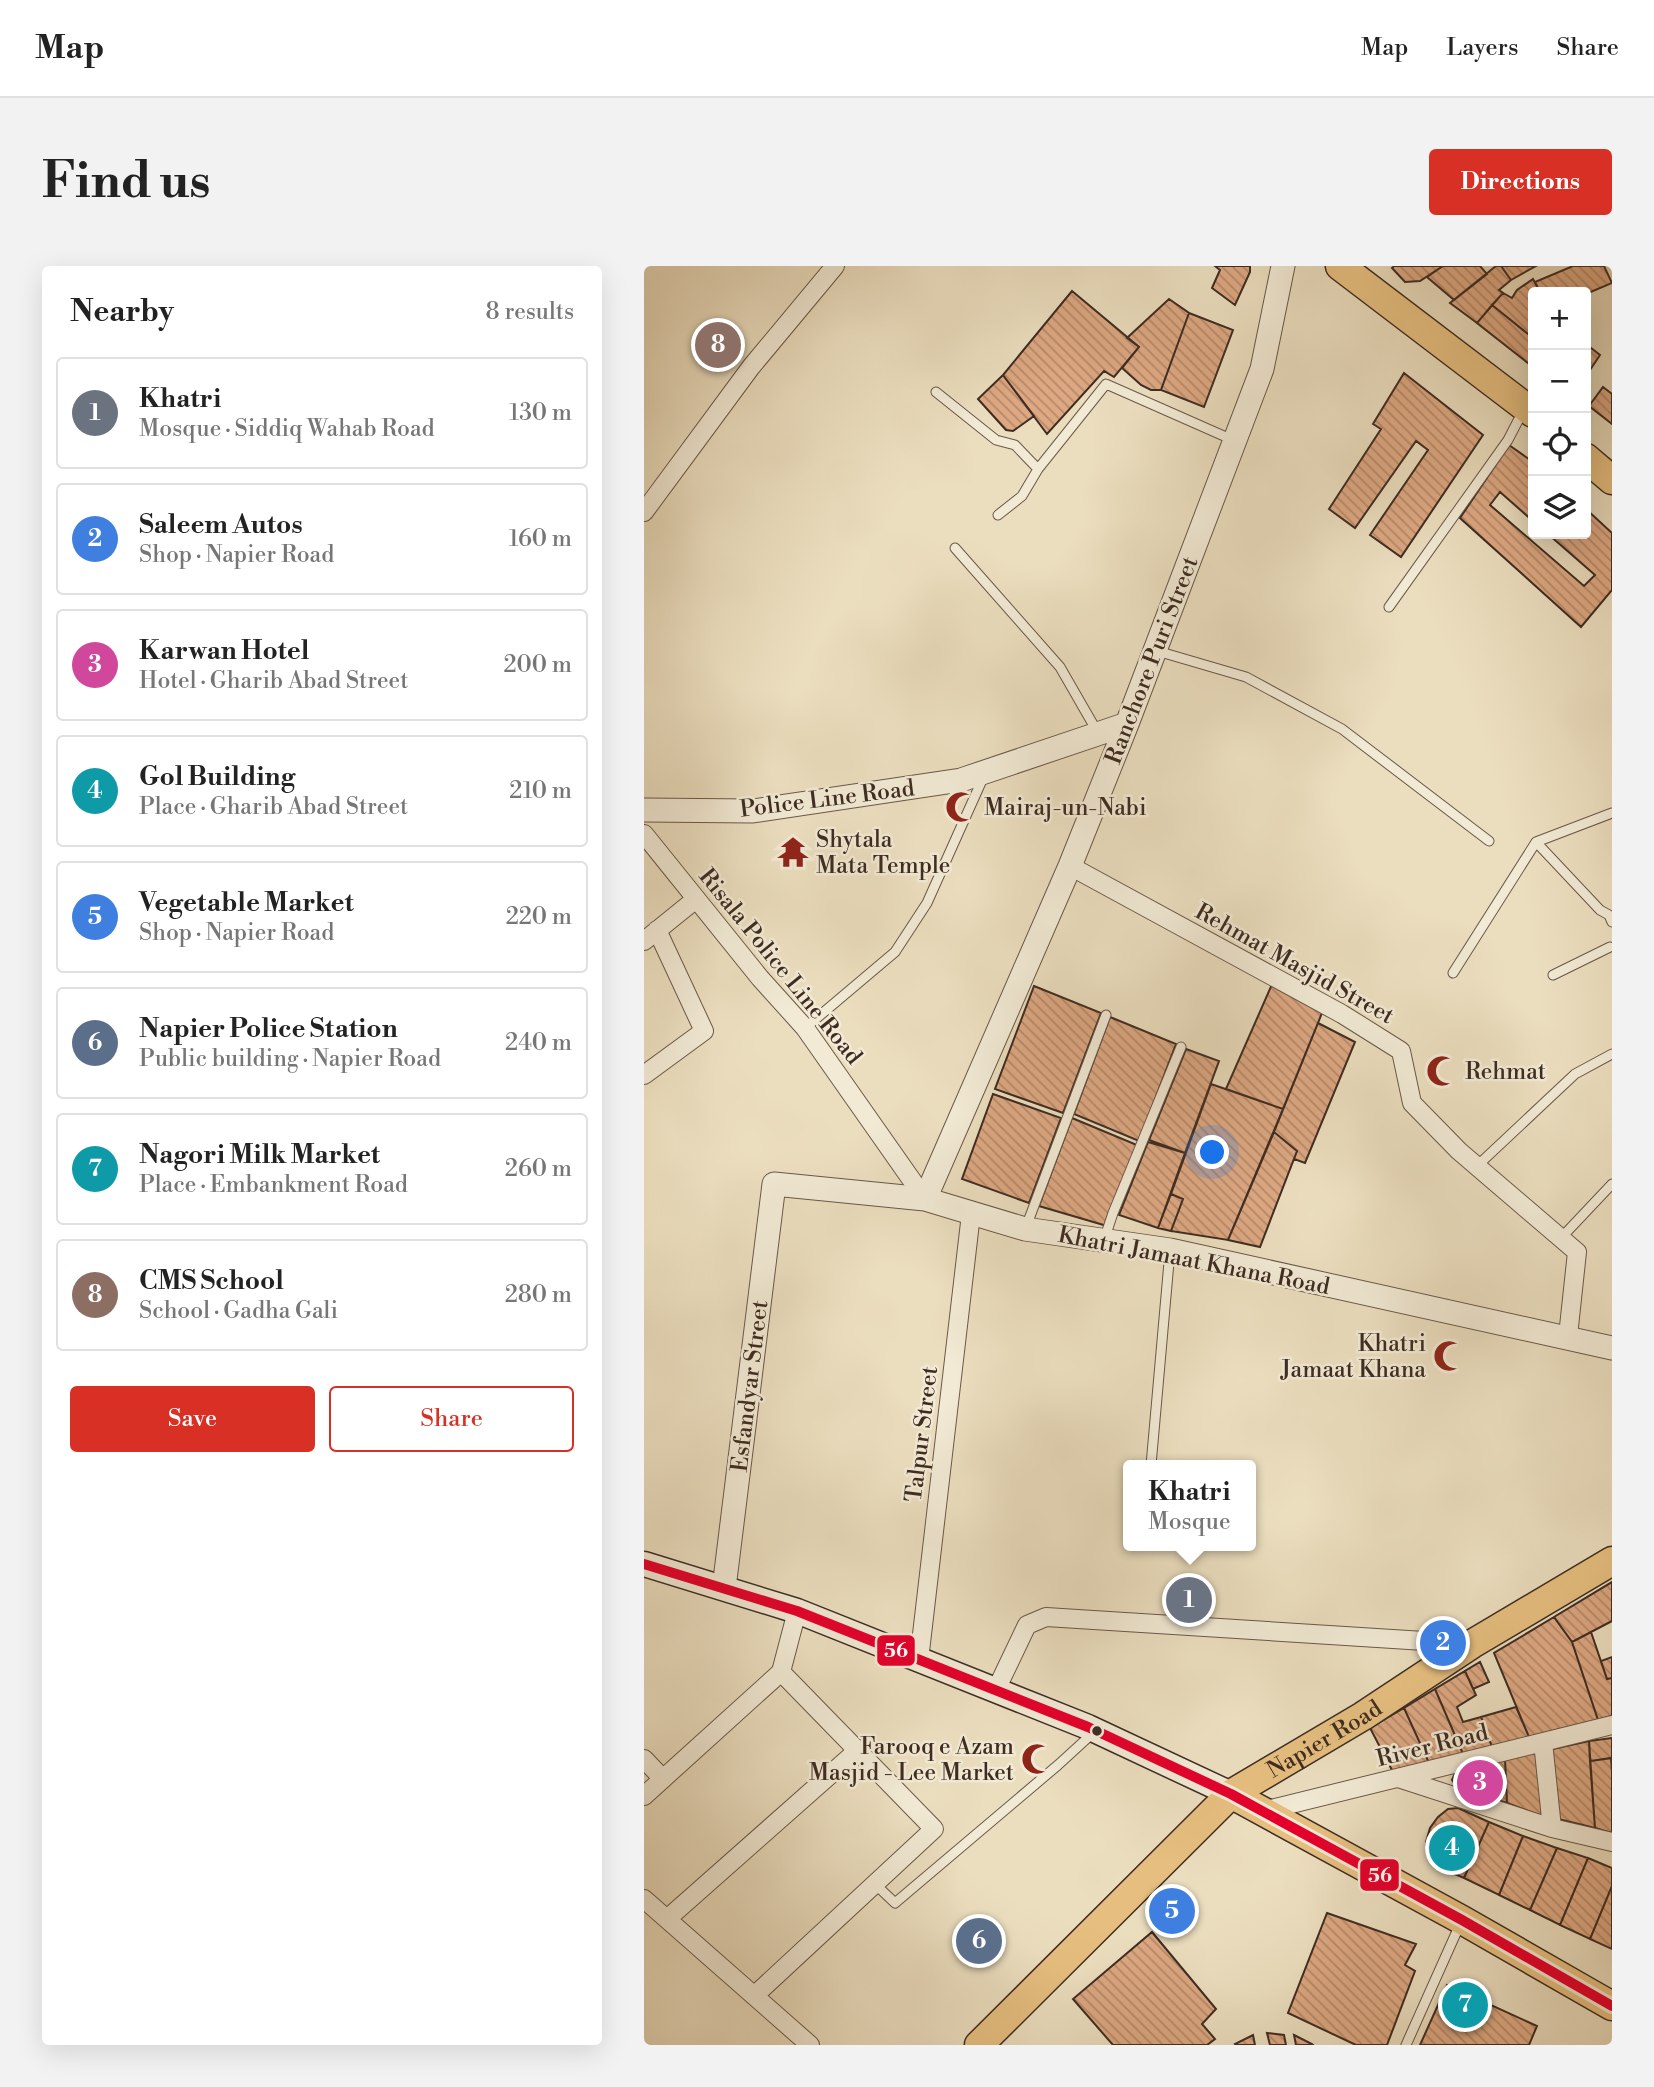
<!DOCTYPE html>
<html lang="en">
<head>
<meta charset="utf-8">
<style>
  body { margin:0; font-family:"Libre Bodoni",serif; background:#f2f2f2; color:#222 }
  .controls { position:absolute; right:21px; top:21px; display:grid; overflow:hidden; border-radius:7px; box-shadow:0 7px 28px #0002 }
  .controls button { width:63px; height:63px; display:grid; place-items:center; padding:0; border:0; border-bottom:2px solid #e0e0e0; background:#fff; color:#222; font:35px sans-serif }
  .you { position:absolute; left:569px; top:887px; width:24px; height:24px; margin:-18px; border:5px solid #fff; border-radius:50%; background:#1a73e8; box-shadow:0 0 0 10px #1a73e833 }
  .badge { display:grid; place-items:center; width:46px; height:46px; border-radius:50%; background:#d93025; color:#fff; font-size:23px; font-weight:700 }
  .pin { position:absolute; translate:-50% -50%; border:4px solid #fff; box-shadow:0 2px 7px #0006 }
  .popup { position:absolute; left:479px; top:1194px; width:133px; height:91px; box-sizing:border-box; display:grid; place-content:center; border-radius:7px; background:#fff; filter:drop-shadow(0 2px 5px #0005); font-size:23px; white-space:nowrap; color:#767676 }
  .popup b { font-size:26px; color:#222 }
  .popup::after { content:''; position:absolute; left:50%; top:100%; margin-left:-14px; border:14px solid transparent; border-top-color:#fff }
  .list { margin:0; padding:0; list-style:none }
  h2 { display:flex; justify-content:space-between; align-items:center; height:91px; margin:0; padding:0 28px; font-size:30px }
  h2 small { font-size:23px; font-weight:400; color:#767676 }
  .list li { display:grid; grid-template-columns:46px 1fr auto; gap:21px; align-items:center; box-sizing:border-box; height:112px; margin:0 14px 14px; padding:0 14px; border:2px solid #e0e0e0; border-radius:7px }
  .list b { display:block; font-size:26px; white-space:nowrap }
  .list p { margin:0; font-size:23px; white-space:nowrap; color:#767676 }
  .list em { font-size:23px; font-style:normal; color:#767676 }
  .actions { display:flex; gap:14px; padding:21px 28px }
  .actions a { flex:1; padding:16px 0; border:2px solid #d93025; border-radius:7px; text-align:center; font-size:24px; color:#d93025 }
  .actions .main { background:#d93025; color:#fff }
  .icon { flex:none; width:38px; height:38px; fill:none; stroke:currentColor; stroke-width:2; stroke-linecap:round; stroke-linejoin:round }
  .map { position:relative; flex:none; width:968px; height:1779px; overflow:hidden; border-radius:7px }
  header { display:flex; align-items:center; gap:42px; box-sizing:border-box; height:98px; padding:0 35px; background:#fff; border-bottom:2px solid #e0e0e0 }
  header strong { font-size:33px }
  nav { display:flex; gap:38px; margin-inline-start:auto; font-size:24px }
  .intro { display:flex; align-items:center; justify-content:space-between; box-sizing:border-box; height:168px; padding:0 42px }
  h1 { margin:0; font-size:49px }
  .button { padding:18px 32px; border-radius:7px; background:#d93025; color:#fff; font-size:24px; font-weight:700 }
  main { display:flex; gap:42px; padding:0 42px }
  aside { flex:1; background:#fff; border-radius:7px; box-shadow:0 7px 28px #0002 }
  .map>svg:first-child { display:block }
  .building { fill:url(#building-back-hatch); stroke:#3e2c22; stroke-width:2 }
  .lines { fill:none; stroke-linecap:round; stroke-linejoin:round }
  .service-casing { stroke:#695849; stroke-width:11 }
  .minor-casing { stroke:#695849; stroke-width:20 }
  .tertiary-casing { stroke:#695849; stroke-width:25 }
  .secondary-casing { stroke:#3e2c22; stroke-width:27 }
  .primary-casing { stroke:#3e2c22; stroke-width:31 }
  .service { stroke:#f2ead5; stroke-width:9 }
  .minor { stroke:#f2ead5; stroke-width:18 }
  .tertiary { stroke:#f2ead5; stroke-width:23 }
  .secondary { stroke:#f2ead5; stroke-width:24 }
  .primary { stroke:#e6bf80; stroke-width:28 }
  .bus-1-casing { stroke:#f2ead5; stroke-width:16 }
  .bus-1 { stroke:#e4002b; stroke-width:10 }
  .bus-dot { fill:#3e2c22; stroke:#f2ead5; stroke-width:2.5 }
  .labels { text-anchor:middle; stroke-width:5; stroke-linejoin:round; paint-order:stroke }
  .street-label { font-size:23px; fill:#3e2c22; stroke:#f2ead5 }
  .poi-label { font-size:23px; fill:#3e2c22; stroke:#f2ead5; text-anchor:start }
  .line-badge { stroke:#f2ead5; stroke-width:2.5 }
  .badge-label { font-size:19px; text-anchor:middle; font-weight:bold; fill:#fff }
</style>
</head>
<body>
<header>
<strong>Map</strong>
<nav><a>Map</a><a>Layers</a><a>Share</a></nav>
</header>
<div class="intro"><h1>Find us</h1><a class="button">Directions</a></div>
<main>
<aside>
<h2>Nearby<small>8 results</small></h2>
<ul class="list">
<li><span class="badge" style="background:#6b7280">1</span><div><b>Khatri</b><p>Mosque · Siddiq Wahab Road</p></div><em>130 m</em></li>
<li><span class="badge" style="background:#3f7fe0">2</span><div><b>Saleem Autos</b><p>Shop · Napier Road</p></div><em>160 m</em></li>
<li><span class="badge" style="background:#d1479c">3</span><div><b>Karwan Hotel</b><p>Hotel · Gharib Abad Street</p></div><em>200 m</em></li>
<li><span class="badge" style="background:#0f9aa8">4</span><div><b>Gol Building</b><p>Place · Gharib Abad Street</p></div><em>210 m</em></li>
<li><span class="badge" style="background:#3f7fe0">5</span><div><b>Vegetable Market</b><p>Shop · Napier Road</p></div><em>220 m</em></li>
<li><span class="badge" style="background:#5c6f8a">6</span><div><b>Napier Police Station</b><p>Public building · Napier Road</p></div><em>240 m</em></li>
<li><span class="badge" style="background:#0f9aa8">7</span><div><b>Nagori Milk Market</b><p>Place · Embankment Road</p></div><em>260 m</em></li>
<li><span class="badge" style="background:#8d6e63">8</span><div><b>CMS School</b><p>School · Gadha Gali</p></div><em>280 m</em></li>
</ul>
<div class="actions"><a class="main">Save</a><a>Share</a></div>
</aside>
<div class="map">
<svg width="968" height="1779" viewBox="0 0 968 1779">
  <defs>
    <pattern id="building-back-hatch" width="6" height="6" patternUnits="userSpaceOnUse" patternTransform="scale(1.75)"><rect width="6" height="6" fill="#dda882"/><path d="M-1 5l2 2M0 0l6 6M5-1l2 2" fill="none" stroke="#b5896a"/></pattern>
  </defs>
  <rect width="100%" height="100%" fill="#ebdebf"/>
  <filter id="stains"><feTurbulence type="fractalNoise" baseFrequency=".00286" numOctaves="4"/><feColorMatrix values="0 0 0 0 .2 0 0 0 0 .09 0 0 0 0 .02 0 0 0 .5 -.17"/></filter>
  <radialGradient id="worn" r=".72"><stop offset=".6" stop-color="#630" stop-opacity="0"/><stop offset="1" stop-color="#630" stop-opacity=".3"/></radialGradient>
  <path class="building" d="M 571,0 L 606,0 L 606,6 L 591,39 L 568,22 L 576,4 Z
    M 750,0 L 799,0 L 776,15 L 761,16 L 748,2 Z
    M 799,0 L 836,0 L 843,8 L 810,34 L 783,11 Z
    M 852,0 L 857,0 L 867,14 L 855,24 L 859,27 L 833,57 L 806,37 Z
    M 857,0 L 892,0 L 867,14 Z
    M 929,0 L 960,0 L 968,17 L 942,28 L 896,26 L 891,16 Z
    M 889,13 L 896,26 L 889,26 L 889,72 L 848,39 L 859,27 L 868,32 L 873,24 Z
    M 428,25 L 495,81 L 470,111 L 460,105 L 403,168 L 359,109 Z
    M 525,33 L 545,47 L 517,124 L 507,124 L 497,119 L 478,102 L 495,81 L 483,72 Z
    M 848,39 L 889,72 L 889,101 L 833,57 Z
    M 545,47 L 589,64 L 560,141 L 517,124 Z
    M 942,78 L 956,89 L 942,110 Z
    M 760,107 L 839,169 L 757,291 L 726,269 L 784,184 L 772,175 L 711,262 L 685,243 L 737,163 L 729,158 Z
    M 359,109 L 390,150 L 369,165 L 362,164 L 334,133 Z
    M 959,121 L 968,128 L 968,158 L 945,140 Z
    M 865,179 L 889,196 L 889,255 L 856,226 L 846,239 L 940,320 L 951,309 L 904,268 L 942,268 L 942,243 L 968,267 L 968,324 L 937,361 L 816,252 Z
    M 629,716 L 678,747 L 639,843 L 582,823 Z
    M 390,720 L 457,747 L 419,847 L 351,823 Z
    M 466,751 L 532,778 L 495,875 L 430,848 Z
    M 674,757 L 711,776 L 661,897 L 650,893 L 653,885 L 630,866 Z
    M 542,783 L 575,795 L 541,887 L 505,874 Z
    M 567,818 L 639,843 L 584,974 L 527,965 L 539,933 L 527,928 Z
    M 349,828 L 417,852 L 385,937 L 318,913 Z
    M 428,852 L 493,879 L 463,960 L 395,940 Z
    M 630,866 L 653,885 L 616,981 L 584,974 Z
    M 504,876 L 541,887 L 514,962 L 475,949 Z
    M 527,928 L 539,933 L 527,965 L 514,962 Z
    M 968,1316 L 968,1355 L 928,1376 L 910,1351 Z
    M 910,1351 L 928,1376 L 954,1454 L 885,1471 L 850,1387 Z
    M 947,1366 L 963,1413 L 968,1412 L 968,1450 L 954,1454 L 928,1376 Z
    M 968,1391 L 968,1412 L 963,1413 L 957,1395 Z
    M 836,1396 L 845,1416 L 829,1423 L 821,1405 Z
    M 821,1405 L 832,1429 L 813,1441 L 819,1456 L 837,1451 L 848,1481 L 819,1488 L 791,1423 Z
    M 791,1423 L 819,1488 L 785,1497 L 760,1442 Z
    M 872,1441 L 885,1471 L 848,1481 L 837,1451 Z
    M 760,1442 L 785,1497 L 749,1506 L 726,1462 Z
    M 968,1472 L 968,1492 L 946,1495 L 945,1475 Z
    M 945,1475 L 951,1562 L 906,1551 L 904,1484 Z
    M 895,1482 L 900,1551 L 863,1537 L 861,1493 Z
    M 967,1492 L 968,1506 L 968,1567 L 951,1562 L 946,1495 Z
    M 861,1493 L 863,1537 L 813,1521 L 808,1514 L 813,1503 Z
    M 814,1542 L 845,1556 L 820,1612 L 789,1599 L 783,1589 L 782,1576 L 786,1562 L 794,1551 L 804,1543 Z
    M 845,1556 L 879,1570 L 855,1629 L 820,1612 Z
    M 879,1570 L 913,1582 L 886,1644 L 855,1629 Z
    M 913,1582 L 944,1592 L 916,1659 L 886,1644 Z
    M 944,1592 L 968,1602 L 968,1620 L 946,1673 L 916,1659 Z
    M 968,1620 L 968,1683 L 946,1673 Z
    M 683,1647 L 772,1678 L 761,1699 L 771,1705 L 743,1779 L 712,1779 L 644,1747 Z
    M 508,1666 L 572,1743 L 558,1758 L 571,1773 L 563,1779 L 469,1779 L 429,1733 Z
    M 803,1719 L 893,1760 L 885,1779 L 776,1779 Z
    M 623,1767 L 640,1769 L 642,1779 L 626,1779 Z
    M 609,1769 L 611,1779 L 592,1779 L 591,1778 Z
    M 650,1769 L 668,1778 L 669,1779 L 652,1779 Z"/>
  <g class="lines">
    <defs>
      <path id="service" d="M 292,126 L 352,174 L 371,179 L 394,203
        M 354,249 L 378,230 L 394,203 L 462,118 L 589,174
        M 311,282 L 416,401 L 454,467
        M 745,341 L 864,174 L 880,143
        M 513,385 L 602,411 L 698,463 L 845,575
        M 892,576 L 956,644 L 965,649 L 968,656
        M 892,576 L 968,547
        M 809,707 L 892,576
        M 909,709 L 966,681
        M 161,762 L 251,686 L 283,637 L 339,512
        M 833,900 L 931,808 L 968,788
        M 382,961 L 462,749
        M 917,972 L 968,918
        M 460,974 L 469,947 L 537,781
        M 507,1199 L 526,985
        M 231,1618 L 251,1637 L 414,1499 L 449,1467
        M 762,1779 L 817,1656"/>
      <path id="minor" d="M 0,246 L 107,101 L 191,0
        M 0,568 L 116,712 L 161,762 L 281,933
        M 426,600 L 698,748 L 757,785 L 768,837 L 815,885 L 933,986 L 924,1070
        M 0,675 L 52,633
        M 0,809 L 60,765 L 13,664
        M 275,1394 L 327,948
        M 352,1424 L 383,1359 L 402,1351 L 828,1378
        M 899,1476 L 908,1562
        M 0,1493 L 19,1513
        M 754,1512 L 908,1562 L 968,1576
        M 0,1530 L 137,1406 L 153,1345
        M 619,1545 L 968,1459
        M 0,1633 L 166,1779
        M 23,1653 L 214,1484
        M 110,1730 L 290,1563 L 137,1406"/>
      <path id="tertiary" d="M 0,544 L 109,545 L 317,514 L 483,458
        M 281,933 L 426,600 L 483,458 L 618,103 L 639,0
        M 80,1322 L 130,918 L 281,933 L 381,963 L 526,984 L 968,1082"/>
      <path id="secondary" d="M 0,1298 L 153,1345 L 444,1461 L 587,1528"/>
      <g id="primary">
        <path d="M 696,0 L 889,147"/>
        <path d="M 942,192 L 968,214"/>
        <path d="M 587,1528 L 818,1654 L 968,1740"/>
        <path id="s1" d="M 335,1779 L 587,1528 L 719,1450 L 828,1378 L 968,1295"/>
      </g>
    </defs>
    <use href="#service" class="service-casing"/>
    <use href="#minor" class="minor-casing"/>
    <use href="#tertiary" class="tertiary-casing"/>
    <use href="#secondary" class="secondary-casing"/>
    <use href="#primary" class="primary-casing"/>
    <use href="#service" class="service"/>
    <use href="#minor" class="minor"/>
    <use href="#tertiary" class="tertiary"/>
    <use href="#secondary" class="secondary"/>
    <use href="#primary" class="primary"/>
    <defs>
      <path id="bus-1" d="M 0,1298 L 153,1345 L 444,1461 L 587,1528 L 818,1654 L 968,1740"/>
    </defs>
    <use href="#bus-1" class="bus-1-casing"/>
    <use href="#bus-1" class="bus-1"/>
  </g>
  <defs>
    <symbol id="mosque-bare" viewBox="-9 -9 18 18"><path d="M3.5-4.9A6 6 0 1 0 3.5 4.9A5 5 0 1 1 3.5-4.9Z" fill="#8f2418" stroke="#f2ead5" stroke-width="2.5" paint-order="stroke"/></symbol>
    <symbol id="temple-bare" viewBox="-9 -9 18 18"><path d="M0-6L5-2H3V0L6.5 2.5H4V6H1.5V3h-3V6H-4V2.5H-6.5L-3 0V-2H-5Z" fill="#8f2418" stroke="#f2ead5" stroke-width="2.5" paint-order="stroke"/></symbol>
  </defs>
  <g fill-rule="evenodd">
    <use href="#mosque-bare" x="295" y="519" width="44" height="44"/>
    <use href="#temple-bare" x="127" y="564" width="44" height="44"/>
    <use href="#mosque-bare" x="776" y="783" width="44" height="44"/>
    <use href="#mosque-bare" x="783" y="1068" width="44" height="44"/>
    <use href="#mosque-bare" x="371" y="1471" width="44" height="44"/>
  </g>
  <circle class="bus-dot" cx="453" cy="1465" r="6"/>
  <g class="labels">
    <g class="street-label">
      <text transform="translate(507 394) rotate(-69)" y="8">Ranchore Puri Street</text>
      <text transform="translate(183 532) rotate(-7)" y="8">Police Line Road</text>
      <text transform="translate(651 697) rotate(29)" y="8">Rehmat Masjid Street</text>
      <text transform="translate(137 700) rotate(51)" y="8">Risala Police Line Road</text>
      <text transform="translate(550 994) rotate(11)" y="8">Khatri Jamaat Khana Road</text>
      <text transform="translate(105 1120) rotate(-83)" y="8">Esfandyar Street</text>
      <text transform="translate(277 1168) rotate(-83)" y="8">Talpur Street</text>
      <text dy="8" stroke="none"><textPath href="#s1" startOffset="464">Napier Road</textPath></text>
      <text transform="translate(788 1479) rotate(-14)" y="8">River Road</text>
    </g>
    <g class="poi-label">
      <text x="340" y="549">Mairaj-un-Nabi</text>
      <text x="172" y="581">Shytala<tspan x="172" dy="26">Mata Temple</tspan></text>
      <text x="821" y="813">Rehmat</text>
      <text x="782" y="1085" text-anchor="end">Khatri<tspan x="782" dy="26">Jamaat Khana</tspan></text>
      <text x="370" y="1488" text-anchor="end">Farooq e Azam<tspan x="370" dy="26">Masjid - Lee Market</tspan></text>
    </g>
  </g>
  <g class="line-badge">
    <rect x="232" y="1368" width="40" height="33" rx="7" fill="#e4002b"/>
    <rect x="715" y="1592" width="41" height="34" rx="7" fill="#e4002b"/>
  </g>
  <g class="badge-label">
    <text x="252" y="1391">56</text>
    <text x="736" y="1616">56</text>
  </g>
  <rect width="100%" height="100%" filter="url(#stains)"/>
  <rect width="100%" height="100%" fill="url(#worn)"/>
</svg>
<div class="controls">
<button>+</button>
<button>−</button>
<button><svg class="icon" aria-label="locate" viewBox="0 0 24 24"><circle cx="12" cy="12" r="6"/><path d="M12 2v4M12 18v4M2 12h4M18 12h4"/></svg></button>
<button><svg class="icon" aria-label="layers" viewBox="0 0 24 24"><path d="M12 4l9 5-9 5-9-5zM3 14l9 5 9-5"/></svg></button>
</div>
<div class="you"></div>
<div class="pin badge" style="left:545px;top:1334px;background:#6b7280">1</div>
<div class="popup"><b>Khatri</b>Mosque</div>
<div class="pin badge" style="left:799px;top:1377px;background:#3f7fe0">2</div>
<div class="pin badge" style="left:836px;top:1517px;background:#d1479c">3</div>
<div class="pin badge" style="left:808px;top:1582px;background:#0f9aa8">4</div>
<div class="pin badge" style="left:528px;top:1645px;background:#3f7fe0">5</div>
<div class="pin badge" style="left:335px;top:1675px;background:#5c6f8a">6</div>
<div class="pin badge" style="left:821px;top:1739px;background:#0f9aa8">7</div>
<div class="pin badge" style="left:74px;top:79px;background:#8d6e63">8</div>
</div>
</main>
</body>
</html>
